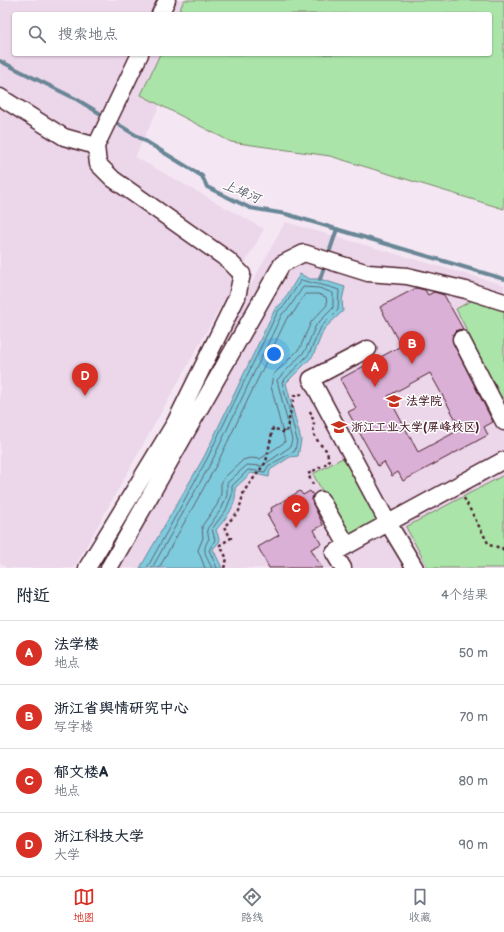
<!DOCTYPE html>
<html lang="zh">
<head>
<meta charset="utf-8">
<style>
  body { margin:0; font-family:"Balsamiq Sans","LXGW WenKai TC",sans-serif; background:#f6f6f7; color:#1f2937 }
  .you { position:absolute; left:274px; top:354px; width:14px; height:14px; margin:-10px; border:3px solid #fff; border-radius:50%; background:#1a73e8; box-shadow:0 0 0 6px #1a73e833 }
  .badge { display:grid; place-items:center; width:26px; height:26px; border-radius:50%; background:#d93025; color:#fff; font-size:13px; font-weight:700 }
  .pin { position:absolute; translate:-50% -33px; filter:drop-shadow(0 1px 2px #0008) }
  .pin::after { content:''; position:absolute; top:21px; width:14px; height:12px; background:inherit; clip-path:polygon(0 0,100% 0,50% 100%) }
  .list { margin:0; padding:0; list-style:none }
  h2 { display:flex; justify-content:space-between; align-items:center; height:52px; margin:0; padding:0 16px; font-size:17px }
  h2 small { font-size:13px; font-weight:400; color:#747a83 }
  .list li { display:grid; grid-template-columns:26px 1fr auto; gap:12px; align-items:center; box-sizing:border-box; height:64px; padding:0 16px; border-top:1px solid #e0e1e3 }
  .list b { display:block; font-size:15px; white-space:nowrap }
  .list p { margin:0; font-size:13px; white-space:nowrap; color:#747a83 }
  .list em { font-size:13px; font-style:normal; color:#747a83 }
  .icon { flex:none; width:22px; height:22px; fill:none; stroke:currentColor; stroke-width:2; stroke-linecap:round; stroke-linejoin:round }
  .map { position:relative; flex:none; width:504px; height:568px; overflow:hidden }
  .search { position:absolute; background:#fff; box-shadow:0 1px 3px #0004; left:12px; right:12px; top:12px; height:44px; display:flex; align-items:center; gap:10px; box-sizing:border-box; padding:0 14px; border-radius:4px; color:#747a83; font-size:15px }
  .sheet { height:308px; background:#fff }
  nav { display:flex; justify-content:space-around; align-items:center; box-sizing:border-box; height:56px; border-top:1px solid #e0e1e3; background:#fff; font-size:11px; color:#747a83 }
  nav a { display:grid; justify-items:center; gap:2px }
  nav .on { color:#d93025 }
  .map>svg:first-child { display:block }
  .built { fill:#ecd6ea }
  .green { fill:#abe4a9; stroke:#7a826a }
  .water { fill:#7ecbdd; stroke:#698696 }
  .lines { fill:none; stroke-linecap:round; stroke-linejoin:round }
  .shore { stroke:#5f6472; stroke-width:1 }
  .stream { stroke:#698696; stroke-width:4 }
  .building { fill:#dab0d6; stroke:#4a1f2b; fill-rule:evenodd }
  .minor-casing { stroke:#4a1f2b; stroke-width:19 }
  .path { stroke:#4a1f2b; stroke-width:2.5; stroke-dasharray:3 3; stroke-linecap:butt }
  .minor { stroke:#fff; stroke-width:16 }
  .labels { text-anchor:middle; stroke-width:3; stroke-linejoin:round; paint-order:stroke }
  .poi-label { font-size:12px; font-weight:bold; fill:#4a1f2b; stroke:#fff; text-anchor:start }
  .water-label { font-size:13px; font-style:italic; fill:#5c5b69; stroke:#fff }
</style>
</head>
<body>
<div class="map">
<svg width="504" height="568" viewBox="0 0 504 568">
  <rect width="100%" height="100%" fill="#f4e7f3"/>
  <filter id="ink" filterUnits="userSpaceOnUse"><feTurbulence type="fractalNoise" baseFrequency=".025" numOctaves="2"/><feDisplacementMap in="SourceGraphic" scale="8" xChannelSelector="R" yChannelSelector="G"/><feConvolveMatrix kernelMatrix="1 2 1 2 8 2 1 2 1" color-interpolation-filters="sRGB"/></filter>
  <g filter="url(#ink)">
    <path class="built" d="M 0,0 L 209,0 L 203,14 L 14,14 L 14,54 L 184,54 L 135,157 L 264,229 L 74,568 L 7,568 L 0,563 Z
      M 285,222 L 504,285 L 504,568 L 98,568 Z"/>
    <path class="green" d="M 184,0 L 504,0 L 504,209 L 330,156 L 231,142 L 141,95 L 160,54 L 490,54 L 490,14 L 178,14 Z
      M 474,299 L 503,310 L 504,312 L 504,403 L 456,309 Z
      M 348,455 L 383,521 L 349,540 L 313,474 Z
      M 504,475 L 504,568 L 428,568 L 406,527 Z"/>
    <path class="water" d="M 300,274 L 310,279 L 320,279 L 345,287 L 342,300 L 343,311 L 324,329 L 313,356 L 286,383 L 301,440 L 298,456 L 290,457 L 270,470 L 269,477 L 251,473 L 235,488 C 238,505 226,518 216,530 L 220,541 L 213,549 L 222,568 L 140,568 L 204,457 L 275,309 L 282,303 Z"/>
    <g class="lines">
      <path class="shore" d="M 147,568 L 207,459 L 278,311 L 285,305 L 301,280 C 314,284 326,285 339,290 L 338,310 L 321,327 L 309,354 L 282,382 L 297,440 L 295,451 L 268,466 L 265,472 L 248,470 L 232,486 L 232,495 L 226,510 L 212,529 L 215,540 L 209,550 L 217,568
        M 152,568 L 212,461 L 282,314 L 289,308 L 303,287 L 319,288 L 333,293 L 333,308 L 316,325 L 305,351 L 277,380 L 292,440 L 290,447 L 262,466 L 247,465 L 227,483 L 227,495 L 222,508 L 207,529 L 209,539 C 201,550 206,556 212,568
        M 159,568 L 217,464 L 287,318 L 294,312 L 305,294 L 318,294 L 326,297 L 327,305 L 311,322 L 300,348 L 273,375 L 271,386 L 285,442 L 260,459 L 250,458 L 243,460 L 224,478 L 221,484 L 221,494 L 217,505 L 202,526 L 203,538 L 198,550 L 205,568"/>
      <path class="stream" d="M 0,61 L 76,99 L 106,117
        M 111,120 L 202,176 L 207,187 L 250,208 L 286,214 L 504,279
        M 328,256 L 337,229
        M 320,279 L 326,262"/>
    </g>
    <path class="building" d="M 416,288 L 425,290 L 428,295 L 434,292 L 444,295 L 463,329 L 457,330 L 453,334 L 453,343 L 493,422 L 484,427 L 488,435 L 403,481 L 398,472 L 392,476 L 384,462 L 378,466 L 348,412 L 356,408 L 340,379 L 401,346 L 380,307 ZM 430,373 L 461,429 L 418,452 L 388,396 Z
      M 300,491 L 303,495 L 310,491 L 313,495 L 313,504 L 323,525 L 314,530 L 321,544 L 311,549 L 322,568 L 269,568 L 258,547 L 279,535 L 267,514 L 272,511 L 271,508 Z"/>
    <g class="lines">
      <defs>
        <path id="minor" d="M 160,14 L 167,0
          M 0,97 L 64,137 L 96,146
          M 461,339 L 504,422
          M 321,500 L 347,545
          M 87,568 L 175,423 L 237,297 L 242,274 L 228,260 L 113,179 L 98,164 L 96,146 L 140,54
          M 109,568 L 282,264 L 304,253 L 368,273 L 407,276 L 466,290 L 504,302
          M 343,568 L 334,553 L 388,523 L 311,379 L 368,349
          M 415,568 L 388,523 L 504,460"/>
      </defs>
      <use href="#minor" class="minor-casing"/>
      <path class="path" d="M 310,411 L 314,422 L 313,433 L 319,443 L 327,451 L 329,462 L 308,474 L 314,487
        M 464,498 L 489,545 L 502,548 L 504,551
        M 224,568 L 227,559 L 220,545 L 231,538 L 224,527 L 239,511 L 244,491 L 266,462 L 273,428 L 286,433 L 294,396 L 303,394"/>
      <use href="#minor" class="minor"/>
    </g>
  </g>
  <defs>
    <symbol id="university-bare" viewBox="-9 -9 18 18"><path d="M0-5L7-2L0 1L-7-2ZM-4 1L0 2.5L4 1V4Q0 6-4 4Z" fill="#c8321e" stroke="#fff" stroke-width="2.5" paint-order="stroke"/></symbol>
  </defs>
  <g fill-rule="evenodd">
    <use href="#university-bare" x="383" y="390" width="22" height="22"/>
    <use href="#university-bare" x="328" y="416" width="22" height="22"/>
  </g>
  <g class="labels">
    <g class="poi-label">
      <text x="406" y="405">法学院</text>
      <text x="351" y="431">浙江工业大学(屏峰校区)</text>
    </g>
    <g class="water-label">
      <text transform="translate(242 191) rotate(23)" y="5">上埠河</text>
    </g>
  </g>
</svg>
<div class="you"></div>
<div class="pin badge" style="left:375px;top:387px">A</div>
<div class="pin badge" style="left:412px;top:364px">B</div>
<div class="pin badge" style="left:296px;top:528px">C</div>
<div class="pin badge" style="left:85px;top:396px">D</div>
<div class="search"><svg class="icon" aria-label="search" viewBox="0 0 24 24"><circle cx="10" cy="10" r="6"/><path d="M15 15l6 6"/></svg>搜索地点</div>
</div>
<section class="sheet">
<h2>附近<small>4个结果</small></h2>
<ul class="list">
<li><span class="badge">A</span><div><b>法学楼</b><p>地点</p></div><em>50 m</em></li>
<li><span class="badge">B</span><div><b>浙江省舆情研究中心</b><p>写字楼</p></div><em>70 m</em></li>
<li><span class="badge">C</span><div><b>郁文楼A</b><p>地点</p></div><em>80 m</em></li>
<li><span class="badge">D</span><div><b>浙江科技大学</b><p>大学</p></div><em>90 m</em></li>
</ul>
</section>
<nav>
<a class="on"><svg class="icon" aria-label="map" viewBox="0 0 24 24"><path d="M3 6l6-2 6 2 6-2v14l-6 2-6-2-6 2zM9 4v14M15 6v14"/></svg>地图</a>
<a><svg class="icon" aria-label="directions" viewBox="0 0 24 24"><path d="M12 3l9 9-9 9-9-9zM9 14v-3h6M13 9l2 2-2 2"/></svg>路线</a>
<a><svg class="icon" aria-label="saved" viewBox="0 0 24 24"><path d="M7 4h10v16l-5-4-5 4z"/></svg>收藏</a>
</nav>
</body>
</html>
